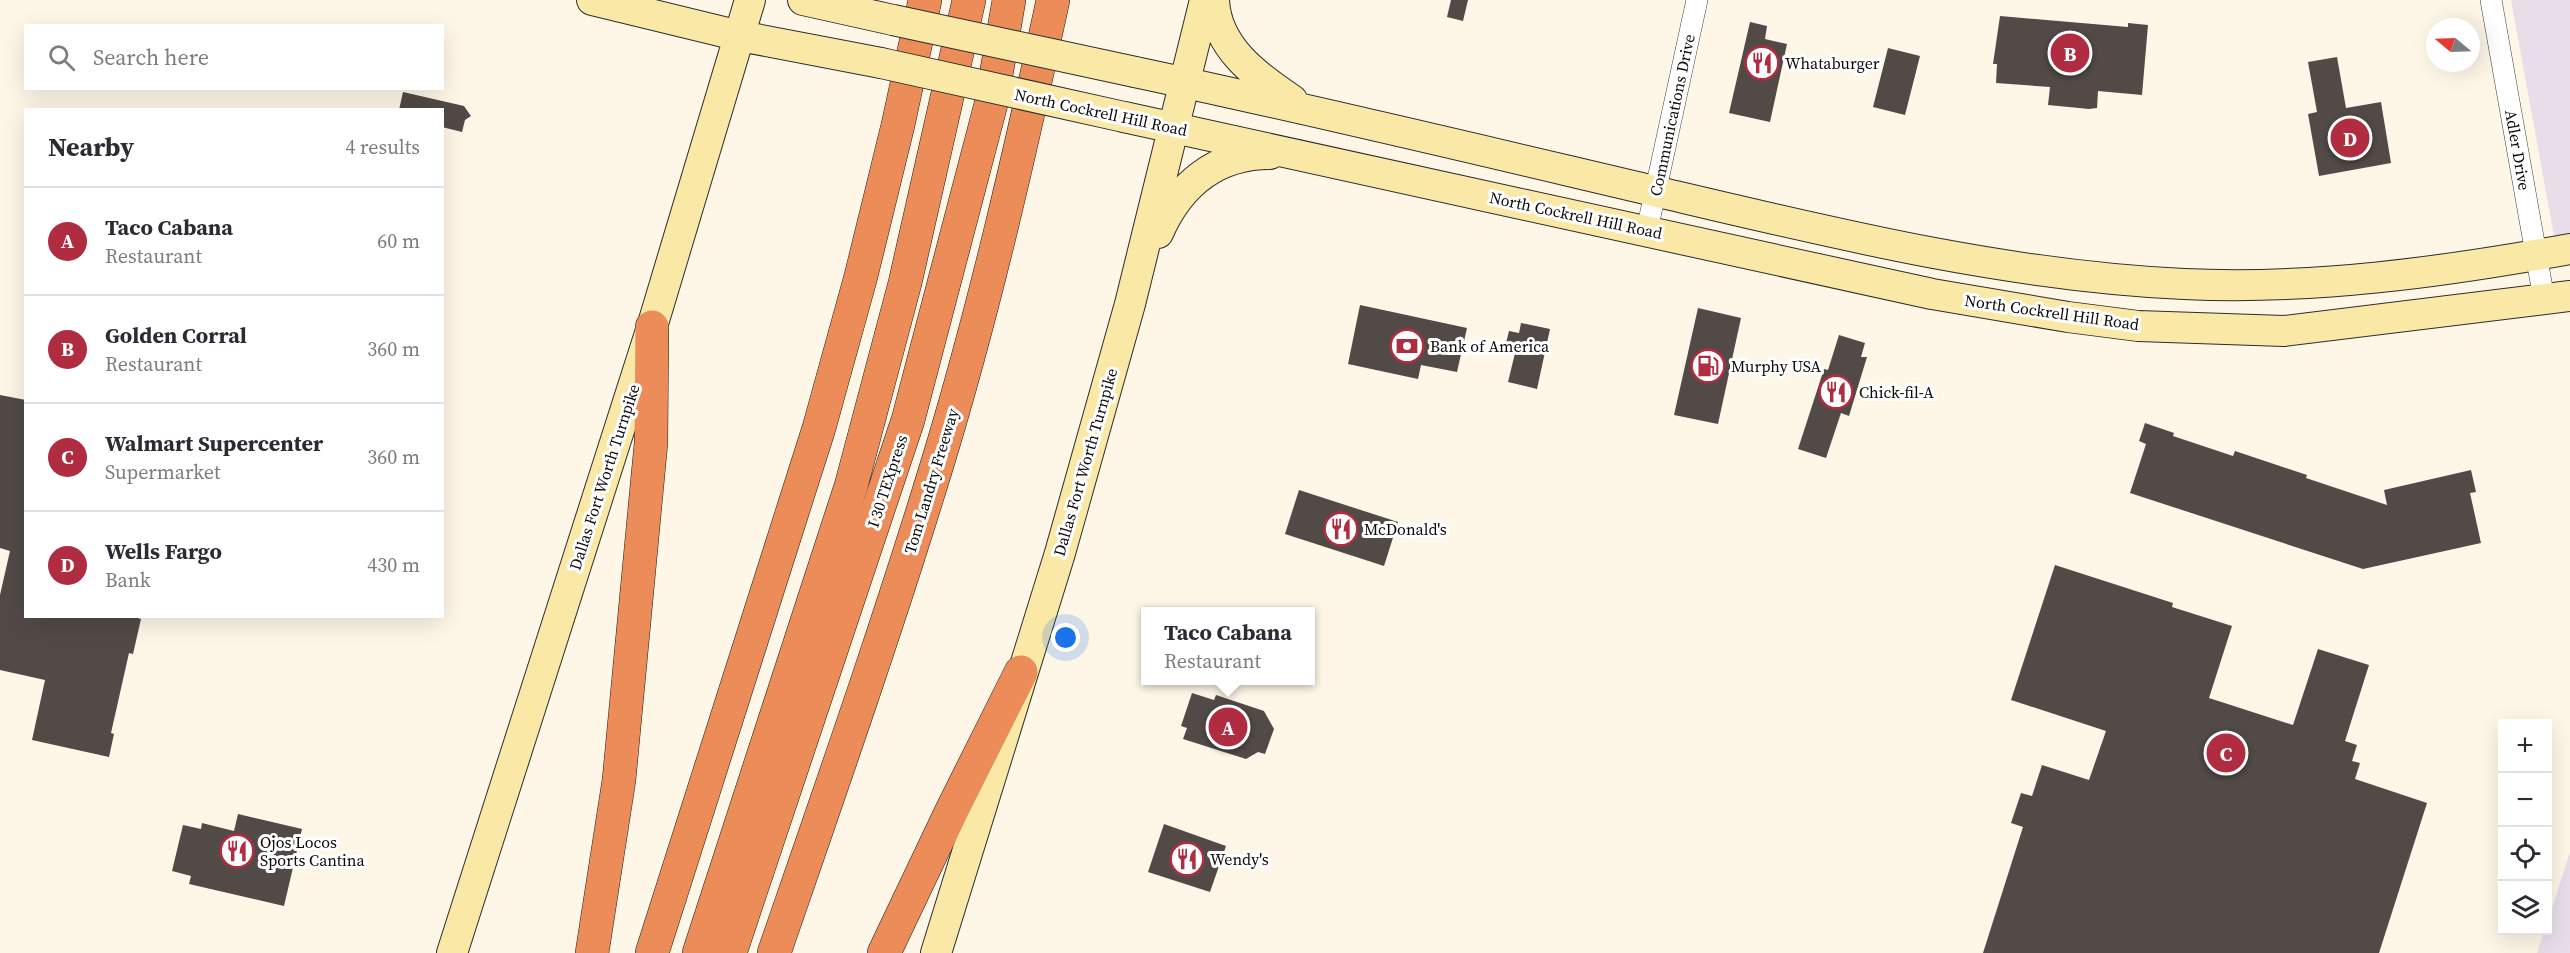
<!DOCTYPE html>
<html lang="en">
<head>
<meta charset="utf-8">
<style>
  body { margin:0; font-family:"Source Serif 4",serif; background:#f2f2f3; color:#2b2b33 }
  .controls { position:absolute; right:18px; bottom:18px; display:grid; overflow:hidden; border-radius:0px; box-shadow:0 6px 24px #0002 }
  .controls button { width:54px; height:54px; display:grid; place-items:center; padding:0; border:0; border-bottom:2px solid #e1e1e2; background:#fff; color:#2b2b33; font:30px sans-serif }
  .compass { position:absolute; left:2426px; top:18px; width:54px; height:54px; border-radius:50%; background:#fff; box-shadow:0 6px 24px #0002; rotate:289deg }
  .you { position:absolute; left:1066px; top:638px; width:21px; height:21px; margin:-15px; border:4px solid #fff; border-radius:50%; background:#1a73e8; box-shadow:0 0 0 9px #1a73e833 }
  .badge { display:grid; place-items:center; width:39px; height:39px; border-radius:50%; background:#b02c40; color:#fff; font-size:20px; font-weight:700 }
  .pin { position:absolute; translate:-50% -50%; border:3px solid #fff; box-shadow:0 2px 6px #0006 }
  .popup { position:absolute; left:1141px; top:607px; width:174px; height:78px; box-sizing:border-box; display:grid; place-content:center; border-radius:0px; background:#fff; filter:drop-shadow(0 2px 4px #0005); font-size:20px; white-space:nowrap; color:#7c7c81 }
  .popup b { font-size:22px; color:#2b2b33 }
  .popup::after { content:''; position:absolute; left:50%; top:100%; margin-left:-12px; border:12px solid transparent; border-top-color:#fff }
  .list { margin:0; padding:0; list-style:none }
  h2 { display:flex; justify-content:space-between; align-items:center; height:78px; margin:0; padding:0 24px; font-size:26px }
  h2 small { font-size:20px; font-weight:400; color:#7c7c81 }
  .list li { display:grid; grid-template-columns:39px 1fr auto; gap:18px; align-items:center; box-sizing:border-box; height:108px; padding:0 24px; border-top:2px solid #e1e1e2 }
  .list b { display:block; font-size:22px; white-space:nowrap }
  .list p { margin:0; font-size:20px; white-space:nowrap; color:#7c7c81 }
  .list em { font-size:20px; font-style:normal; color:#7c7c81 }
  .icon { flex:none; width:33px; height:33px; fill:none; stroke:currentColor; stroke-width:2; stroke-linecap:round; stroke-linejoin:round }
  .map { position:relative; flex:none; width:2570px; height:953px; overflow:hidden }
  .search { position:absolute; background:#fff; box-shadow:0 6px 24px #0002; left:24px; top:24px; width:420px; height:66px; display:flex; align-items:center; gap:15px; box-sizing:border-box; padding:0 21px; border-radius:0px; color:#7c7c81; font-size:22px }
  .panel { position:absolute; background:#fff; box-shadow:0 6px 24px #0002; left:24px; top:108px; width:420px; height:510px; border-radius:0px }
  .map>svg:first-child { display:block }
  .industrial { fill:#e7dee9 }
  .building { fill:#524a47 }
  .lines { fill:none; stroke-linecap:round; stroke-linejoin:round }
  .street-casing { stroke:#3d3d3d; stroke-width:22 }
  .secondary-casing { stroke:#2c2c2c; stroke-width:32 }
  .highway-casing { stroke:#1b1b1b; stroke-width:34 }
  .street { stroke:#fff; stroke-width:21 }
  .secondary { stroke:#fae8a7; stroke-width:30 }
  .highway { stroke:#eb8c59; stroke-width:33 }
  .secondary-bridge-casing { stroke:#2c2c2c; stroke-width:32; stroke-linecap:butt }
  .secondary-bridge { stroke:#fae8a7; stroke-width:30 }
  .labels { text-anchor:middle; stroke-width:6; stroke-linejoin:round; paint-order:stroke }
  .poi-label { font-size:16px; fill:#0a0a0a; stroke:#fff; text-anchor:start }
  .street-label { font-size:16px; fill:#0a0a0a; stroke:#fff }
</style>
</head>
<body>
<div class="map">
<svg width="2570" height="953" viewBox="0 0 2570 953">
  <rect width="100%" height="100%" fill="#fef7e8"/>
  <path class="industrial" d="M 2511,0 L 2570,0 L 2570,233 L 2554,236 Z
    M 2570,852 L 2570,953 L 2537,953 L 2544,931 L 2548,930 L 2548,921 Z"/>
  <path class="building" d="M 1451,0 L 1468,0 L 1463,21 L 1447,17 Z
    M 2000,16 L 2128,27 L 2128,23 L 2148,25 L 2142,95 L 2098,91 L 2097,108 L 2089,109 L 2048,105 L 2050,87 L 1996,83 L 1997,64 L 1993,64 Z
    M 1750,22 L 1767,26 L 1765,39 L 1787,44 L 1770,122 L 1729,113 Z
    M 1888,48 L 1920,56 L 1905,115 L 1873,107 Z
    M 2337,57 L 2346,108 L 2381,102 L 2391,163 L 2319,176 L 2308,114 L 2317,112 L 2308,62 Z
    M 403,92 L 464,106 L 471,116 L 465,120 L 462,132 L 442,127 L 442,110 L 399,110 Z
    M 1360,305 L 1467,328 L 1457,372 L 1421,365 L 1418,379 L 1348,364 Z
    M 1698,308 L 1741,318 L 1718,424 L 1674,415 Z
    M 1521,323 L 1550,329 L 1537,389 L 1508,382 L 1516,349 L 1505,347 L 1509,331 L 1519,333 Z
    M 1839,335 L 1865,343 L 1861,357 L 1867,357 L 1849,416 L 1841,413 L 1826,458 L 1798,449 L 1824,369 L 1828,370 Z
    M 0,395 L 26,400 L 26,616 L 132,616 L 141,619 L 133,654 L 129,653 L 111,733 L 114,734 L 109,757 L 32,740 L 45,680 L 0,670 L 0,595 L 10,551 L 0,548 Z
    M 2145,423 L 2174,433 L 2173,436 L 2233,456 L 2235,451 L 2307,475 L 2306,478 L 2387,505 L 2384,490 L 2471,470 L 2476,492 L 2470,493 L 2481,543 L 2363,569 L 2130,493 L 2146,444 L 2139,441 Z
    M 1299,490 L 1398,522 L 1384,566 L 1285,534 Z
    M 2055,565 L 2173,603 L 2172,607 L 2232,626 L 2209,698 L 2293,725 L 2318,649 L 2369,665 L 2345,741 L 2357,745 L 2352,761 L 2360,763 L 2355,779 L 2427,803 L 2379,953 L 1983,953 L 2023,827 L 2011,823 L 2021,793 L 2032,796 L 2042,765 L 2089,780 L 2106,731 L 2011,700 Z
    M 1192,693 L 1214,700 L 1216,695 L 1264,711 L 1274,729 L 1265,754 L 1258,752 L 1246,759 L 1183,739 L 1187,728 L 1181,726 Z
    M 238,814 L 302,829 L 284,906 L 189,884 L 191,876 L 172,871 L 183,825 L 201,829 L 202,823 L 234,831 Z
    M 1164,824 L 1226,846 L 1210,892 L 1148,872 Z"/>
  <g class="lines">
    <defs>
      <path id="street" d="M 2491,0 L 2544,299
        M 1647,230 L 1697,0"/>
      <path id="secondary" d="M 592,0 L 740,36 L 881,63
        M 803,0 L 893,20
        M 1214,0 C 1216,47 1256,76 1292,100
        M 1135,72 C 1314,110 1492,153 1671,195 C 1840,235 2010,276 2184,284 C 2313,290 2443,272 2570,249
        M 1124,117 L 1932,294 L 2068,317 L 2138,326 L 2284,331 L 2570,296
        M 1158,233 C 1179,185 1216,154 1270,154
        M 452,953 L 652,327 L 750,0
        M 936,953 L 1060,553 L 1130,304 L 1205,0"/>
      <path id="highway" d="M 592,953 L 619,780 L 651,443 L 652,327
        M 652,953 L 819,428 L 861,276 L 898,125 L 925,0
        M 699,953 L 851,486 L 905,283 L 969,0
        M 730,953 L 908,420 L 991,104 L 1009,0
        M 774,953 C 831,788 889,623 940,455 C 985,306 1020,153 1053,0
        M 884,953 L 952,810 L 1021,672"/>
    </defs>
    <use href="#street" class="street-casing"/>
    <use href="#secondary" class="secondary-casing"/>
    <use href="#highway" class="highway-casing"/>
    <use href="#street" class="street"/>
    <use href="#secondary" class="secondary"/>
    <use href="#highway" class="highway"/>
    <defs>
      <path id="secondary-bridge" d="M 893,20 L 1135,72
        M 881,63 L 1124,117"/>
    </defs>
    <use href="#secondary-bridge" class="secondary-bridge-casing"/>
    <use href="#secondary-bridge" class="secondary-bridge"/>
  </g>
  <defs>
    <symbol id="restaurant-ring" viewBox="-11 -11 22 22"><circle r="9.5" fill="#fff" stroke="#b02c40" stroke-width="1.5"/><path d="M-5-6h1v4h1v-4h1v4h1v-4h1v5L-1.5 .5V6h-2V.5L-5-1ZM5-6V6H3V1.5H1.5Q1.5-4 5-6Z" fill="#b02c40"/></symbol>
    <symbol id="bank-ring" viewBox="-11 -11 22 22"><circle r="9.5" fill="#fff" stroke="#b02c40" stroke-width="1.5"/><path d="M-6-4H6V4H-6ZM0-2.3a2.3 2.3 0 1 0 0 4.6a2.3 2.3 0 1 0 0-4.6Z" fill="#b02c40"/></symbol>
    <symbol id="fuel-ring" viewBox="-11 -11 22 22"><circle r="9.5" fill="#fff" stroke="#b02c40" stroke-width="1.5"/><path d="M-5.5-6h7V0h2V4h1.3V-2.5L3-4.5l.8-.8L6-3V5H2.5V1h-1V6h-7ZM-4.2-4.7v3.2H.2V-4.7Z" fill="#b02c40"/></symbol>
  </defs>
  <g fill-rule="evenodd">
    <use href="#restaurant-ring" x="1743" y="44" width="38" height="38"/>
    <use href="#bank-ring" x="1388" y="327" width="38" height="38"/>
    <use href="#fuel-ring" x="1689" y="347" width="38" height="38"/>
    <use href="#restaurant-ring" x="1817" y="373" width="38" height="38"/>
    <use href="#restaurant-ring" x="1322" y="510" width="38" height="38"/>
    <use href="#restaurant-ring" x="218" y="832" width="38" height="38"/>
    <use href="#restaurant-ring" x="1168" y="840" width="38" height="38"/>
  </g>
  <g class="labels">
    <g class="poi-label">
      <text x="1785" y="69">Whataburger</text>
      <text x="1430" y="352">Bank of America</text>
      <text x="1731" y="372">Murphy USA</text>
      <text x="1859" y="398">Chick-fil-A</text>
      <text x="1364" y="535">McDonald's</text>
      <text x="260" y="848">Ojos Locos<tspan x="260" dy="18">Sports Cantina</tspan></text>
      <text x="1210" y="865">Wendy's</text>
    </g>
    <g class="street-label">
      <text transform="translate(1101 112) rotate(12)" y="6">North Cockrell Hill Road</text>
      <text transform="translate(1672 115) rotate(-78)" y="6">Communications Drive</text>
      <text transform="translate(2518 150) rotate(80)" y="6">Adler Drive</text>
      <text transform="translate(1576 215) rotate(12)" y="6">North Cockrell Hill Road</text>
      <text transform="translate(2052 312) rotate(8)" y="6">North Cockrell Hill Road</text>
      <text transform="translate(1085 462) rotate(-74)" y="6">Dallas Fort Worth Turnpike</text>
      <text transform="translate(604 477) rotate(-72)" y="6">Dallas Fort Worth Turnpike</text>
      <text transform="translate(887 481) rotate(-72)" y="6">I 30 TEXpress</text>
      <text transform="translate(931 481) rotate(-73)" y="6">Tom Landry Freeway</text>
    </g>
  </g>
</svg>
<div class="controls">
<button>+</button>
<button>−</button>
<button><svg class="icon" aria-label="locate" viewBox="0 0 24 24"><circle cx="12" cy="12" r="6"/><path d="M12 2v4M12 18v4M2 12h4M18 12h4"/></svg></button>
<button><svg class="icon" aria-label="layers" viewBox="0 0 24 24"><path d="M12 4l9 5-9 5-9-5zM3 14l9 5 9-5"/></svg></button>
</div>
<svg class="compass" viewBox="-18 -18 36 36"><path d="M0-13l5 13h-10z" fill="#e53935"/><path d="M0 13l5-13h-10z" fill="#7c7c81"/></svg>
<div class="you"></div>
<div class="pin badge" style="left:1228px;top:727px">A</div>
<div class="popup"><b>Taco Cabana</b>Restaurant</div>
<div class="pin badge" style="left:2070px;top:53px">B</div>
<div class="pin badge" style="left:2226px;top:753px">C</div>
<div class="pin badge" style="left:2350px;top:138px">D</div>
<div class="search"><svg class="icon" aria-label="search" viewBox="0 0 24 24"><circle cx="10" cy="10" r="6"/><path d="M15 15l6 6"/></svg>Search here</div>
<section class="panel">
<h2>Nearby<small>4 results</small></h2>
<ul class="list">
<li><span class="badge">A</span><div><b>Taco Cabana</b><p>Restaurant</p></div><em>60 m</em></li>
<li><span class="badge">B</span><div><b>Golden Corral</b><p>Restaurant</p></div><em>360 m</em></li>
<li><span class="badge">C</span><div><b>Walmart Supercenter</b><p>Supermarket</p></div><em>360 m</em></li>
<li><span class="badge">D</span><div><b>Wells Fargo</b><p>Bank</p></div><em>430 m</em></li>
</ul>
</section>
</div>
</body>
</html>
